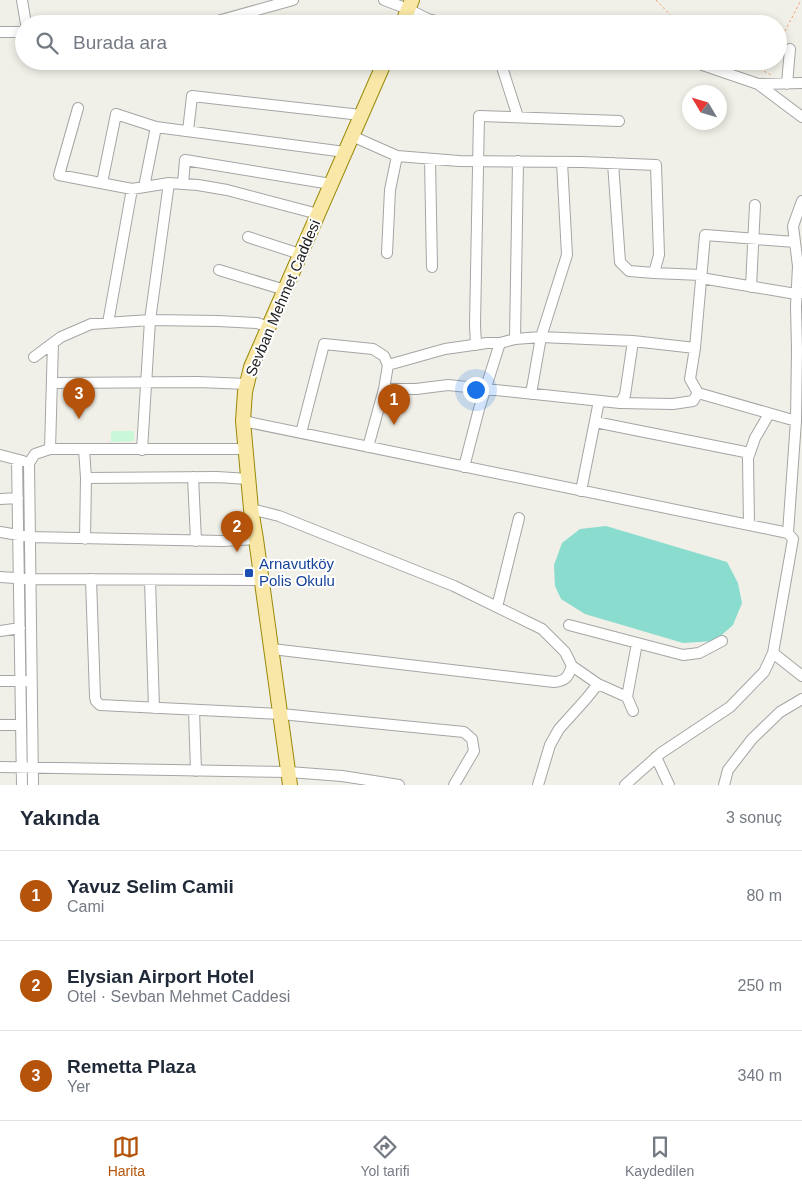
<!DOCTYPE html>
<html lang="tr">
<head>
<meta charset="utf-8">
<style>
  body { margin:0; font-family:Helvetica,sans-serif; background:#f2f2f3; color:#1f2937 }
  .compass { position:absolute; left:682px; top:85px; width:45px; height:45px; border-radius:50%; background:#fff; box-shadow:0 2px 8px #0003; rotate:308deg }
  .you { position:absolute; left:475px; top:389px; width:18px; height:18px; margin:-12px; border:4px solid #fff; border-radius:50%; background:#1a73e8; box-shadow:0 0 0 8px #1a73e833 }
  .badge { display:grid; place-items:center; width:32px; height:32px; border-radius:50%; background:#b45309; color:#fff; font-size:16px; font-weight:700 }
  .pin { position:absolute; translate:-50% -41px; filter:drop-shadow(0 1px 2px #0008) }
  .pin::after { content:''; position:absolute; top:26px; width:18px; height:15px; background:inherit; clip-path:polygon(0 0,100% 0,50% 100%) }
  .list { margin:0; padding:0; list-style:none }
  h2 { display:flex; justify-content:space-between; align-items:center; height:65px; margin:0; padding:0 20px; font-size:21px }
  h2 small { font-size:16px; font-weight:400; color:#747a83 }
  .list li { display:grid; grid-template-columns:32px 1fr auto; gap:15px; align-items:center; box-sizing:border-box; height:90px; padding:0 20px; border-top:1px solid #e0e1e3 }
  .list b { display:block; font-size:19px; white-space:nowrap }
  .list p { margin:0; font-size:16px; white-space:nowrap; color:#747a83 }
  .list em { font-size:16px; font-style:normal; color:#747a83 }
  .icon { flex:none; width:28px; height:28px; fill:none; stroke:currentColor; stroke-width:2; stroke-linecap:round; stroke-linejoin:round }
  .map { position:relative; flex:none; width:802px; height:785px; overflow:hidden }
  .search { position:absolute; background:#fff; box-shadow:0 2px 8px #0003; left:15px; right:15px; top:15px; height:55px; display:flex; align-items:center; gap:12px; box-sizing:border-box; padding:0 18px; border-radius:28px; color:#747a83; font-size:19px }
  .sheet { height:335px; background:#fff }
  nav { display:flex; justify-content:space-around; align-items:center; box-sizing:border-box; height:70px; border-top:1px solid #e0e1e3; background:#fff; font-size:14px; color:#747a83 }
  nav a { display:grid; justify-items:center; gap:2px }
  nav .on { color:#b45309 }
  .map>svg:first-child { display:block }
  .park { fill:#c8f8d7 }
  .pitch { fill:#8adcce }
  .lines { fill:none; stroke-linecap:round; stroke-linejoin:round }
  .minor-casing { stroke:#a5a5a5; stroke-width:12 }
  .major-casing { stroke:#988806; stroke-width:16 }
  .path { stroke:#f49f76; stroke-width:1; stroke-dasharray:2.5 2.5; stroke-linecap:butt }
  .minor { stroke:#fff; stroke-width:10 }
  .major { stroke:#f8e7a6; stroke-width:14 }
  .transit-dot { fill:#1a4fb4; stroke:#fff; stroke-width:2 }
  .labels { text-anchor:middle; stroke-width:4; stroke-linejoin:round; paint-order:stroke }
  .street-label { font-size:15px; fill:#212121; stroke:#fff }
  .transit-label { font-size:15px; fill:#164399; stroke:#fff; text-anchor:start }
</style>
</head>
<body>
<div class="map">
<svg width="802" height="785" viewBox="0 0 802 785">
  <rect width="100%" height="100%" fill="#f1f0e8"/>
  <path class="park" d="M 111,431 L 134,431 L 134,441 L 111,442 Z"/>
  <path class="pitch" d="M 606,526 L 727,562 L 738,583 L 742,603 L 733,625 L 715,641 L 683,643 L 585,614 L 561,599 L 555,586 L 554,565 L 562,543 L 580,529 Z"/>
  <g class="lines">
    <defs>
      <path id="minor" d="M 22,0 L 26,24
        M 384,0 L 408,9 L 428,19 L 447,24
        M 207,24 L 293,0
        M 0,32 L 24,32
        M 500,61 L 518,117
        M 691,61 L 758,84 L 802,117
        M 758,84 L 802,83
        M 787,84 L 790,49
        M 78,108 L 59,175 L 132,189 L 169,183 L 198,185 L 227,190 L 318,214
        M 188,131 L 192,96 L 361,115
        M 352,136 L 397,156 L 459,161 L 582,162 L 656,165 L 659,255 L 654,273 L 629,271 L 620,262 L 613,163
        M 430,159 L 432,267
        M 102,183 L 116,114 L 156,127 L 345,152
        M 183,184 L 185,160 L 331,184
        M 144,187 L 156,127
        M 248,237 L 300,254
        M 795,242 L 705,235 L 695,348 L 690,379 L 698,393 L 796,421 L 797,350 L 796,306 L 798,266 L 793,226 L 802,201
        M 387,253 L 390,190 L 397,156
        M 219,270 L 285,290
        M 654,273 L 701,275
        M 701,278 L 796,294 L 801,293
        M 751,287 L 755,205
        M 108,323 L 132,189
        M 515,339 L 518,161
        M 476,345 L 475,325 L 479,116 L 619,121
        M 34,357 L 61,337 L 91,324 L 150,320 L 218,321 L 257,323 L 269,327
        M 388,365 L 445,349 L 487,343 L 500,343 L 515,339 L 541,337 L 633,341 L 695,348
        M 52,383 L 198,382 L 247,384
        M 384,389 L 416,389 L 448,385 L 620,403 L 625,395 L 633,341
        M 531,394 L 541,337 L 567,255 L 562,162
        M 620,403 L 673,404 L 693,401 L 698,393
        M 243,421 L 788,533 L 793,539 L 773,653 L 764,672 L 730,707 L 661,753 L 625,785
        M 595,422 L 750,453
        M 301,433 L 324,344 L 373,349 L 384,356 L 388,365 L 384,389 L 368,447
        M 50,449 L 53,343
        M 84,449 L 86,478 L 85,539
        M 142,450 L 150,320 L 169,183
        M 0,455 L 23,461
        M 17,460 L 22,785
        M 464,467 L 479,409 L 500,343
        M 193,477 L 196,541
        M 86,478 L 217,477 L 248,479
        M 581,491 L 599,401
        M 0,499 L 18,498
        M 251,509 L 279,516 L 454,586 L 542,629 L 565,652 L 572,666 C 568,677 566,681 554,682 L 272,649
        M 749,525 L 748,458 L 755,438 L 769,414
        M 0,532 L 30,537 L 223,541 L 256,539
        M 788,533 L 796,421
        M 0,577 L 30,579 L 262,580
        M 91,579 L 95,697 L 96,701 L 100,705 L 281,714 L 464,732 L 472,739 L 474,751 L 454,785
        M 150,580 L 154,708
        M 497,607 L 519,518
        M 569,625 L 683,655 L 699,653 L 722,641
        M 0,631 L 20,628
        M 773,653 L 802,676
        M 572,666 L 598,684 L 627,697 L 633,711
        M 0,681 L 25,681
        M 627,697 L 637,643
        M 194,710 L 196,771
        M 0,725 L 21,725
        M 656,757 L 669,785
        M 0,767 L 289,772 L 342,776 L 399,785
        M 33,785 L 29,463 L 35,454 L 50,449 L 246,449
        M 538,785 L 550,745 L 559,729 L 586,699 L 598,684
        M 724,785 L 728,770 L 752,739 L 780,712 L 802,699"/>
      <path id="major" d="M 402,24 L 412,0
        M 290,785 L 256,539 L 251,509 L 243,421 L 245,392 L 251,367 L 385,61"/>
    </defs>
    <use href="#minor" class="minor-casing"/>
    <use href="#major" class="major-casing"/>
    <path class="path" d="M 656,0 L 679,24
      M 778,38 L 783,35 L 801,0
      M 754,61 L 758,68 L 771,75
      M 734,65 L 758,68"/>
    <use href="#minor" class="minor"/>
    <use href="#major" class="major"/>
  </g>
  <rect class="transit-dot" x="244" y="568" width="10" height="10" rx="2.5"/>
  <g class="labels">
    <g class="street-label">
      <text transform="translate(283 298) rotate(-67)" y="5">Sevban Mehmet Caddesi</text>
    </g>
    <g class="transit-label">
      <text x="259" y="569">Arnavutköy<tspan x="259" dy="17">Polis Okulu</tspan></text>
    </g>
  </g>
</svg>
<svg class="compass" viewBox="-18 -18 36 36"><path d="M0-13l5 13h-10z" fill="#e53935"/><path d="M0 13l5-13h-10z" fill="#747a83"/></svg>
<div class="you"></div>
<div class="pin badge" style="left:394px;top:425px">1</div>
<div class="pin badge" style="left:237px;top:552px">2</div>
<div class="pin badge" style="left:79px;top:419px">3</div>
<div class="search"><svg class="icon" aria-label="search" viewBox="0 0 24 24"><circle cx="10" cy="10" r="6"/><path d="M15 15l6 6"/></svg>Burada ara</div>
</div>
<section class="sheet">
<h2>Yakında<small>3 sonuç</small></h2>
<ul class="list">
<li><span class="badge">1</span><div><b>Yavuz Selim Camii</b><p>Cami</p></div><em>80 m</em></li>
<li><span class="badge">2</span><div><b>Elysian Airport Hotel</b><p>Otel · Sevban Mehmet Caddesi</p></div><em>250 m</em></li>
<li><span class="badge">3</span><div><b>Remetta Plaza</b><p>Yer</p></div><em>340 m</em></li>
</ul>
</section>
<nav>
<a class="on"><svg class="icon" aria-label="map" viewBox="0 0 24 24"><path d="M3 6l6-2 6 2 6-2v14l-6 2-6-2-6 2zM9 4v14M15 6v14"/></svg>Harita</a>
<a><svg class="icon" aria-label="directions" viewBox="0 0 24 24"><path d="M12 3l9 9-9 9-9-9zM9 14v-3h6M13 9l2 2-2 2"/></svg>Yol tarifi</a>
<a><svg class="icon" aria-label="saved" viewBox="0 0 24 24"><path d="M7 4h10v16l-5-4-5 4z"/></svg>Kaydedilen</a>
</nav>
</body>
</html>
